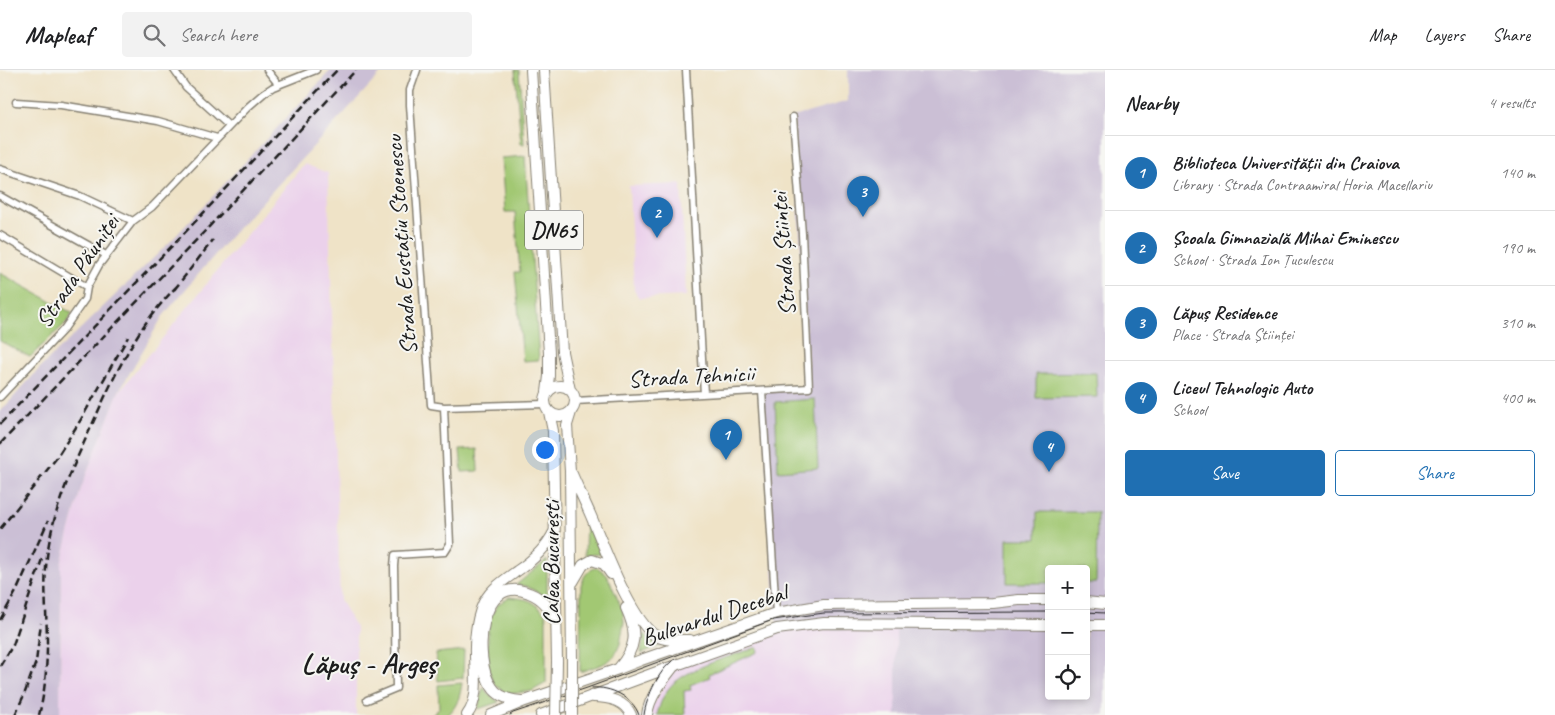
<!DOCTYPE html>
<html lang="en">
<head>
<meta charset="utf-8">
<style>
  body { margin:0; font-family:Caveat,sans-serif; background:#f2f2f2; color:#202124 }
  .controls { position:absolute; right:15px; bottom:15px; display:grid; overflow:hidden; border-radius:5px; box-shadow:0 2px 8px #0003 }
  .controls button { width:45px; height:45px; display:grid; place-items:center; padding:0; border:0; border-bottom:1px solid #e0e0e0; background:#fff; color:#202124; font:25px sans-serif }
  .you { position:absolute; left:544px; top:379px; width:18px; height:18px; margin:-12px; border:4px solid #fff; border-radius:50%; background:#1a73e8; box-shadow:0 0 0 8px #1a73e833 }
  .badge { display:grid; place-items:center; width:32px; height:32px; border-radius:50%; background:#1f6fb2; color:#fff; font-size:16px; font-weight:700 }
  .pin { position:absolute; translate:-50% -41px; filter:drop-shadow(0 1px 2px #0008) }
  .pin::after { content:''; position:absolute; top:26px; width:18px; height:15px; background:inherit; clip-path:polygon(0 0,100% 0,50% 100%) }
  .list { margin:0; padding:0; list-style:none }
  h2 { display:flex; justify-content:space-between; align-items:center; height:65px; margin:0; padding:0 20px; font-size:21px }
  h2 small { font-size:16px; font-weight:400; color:#757577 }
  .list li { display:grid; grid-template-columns:32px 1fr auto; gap:15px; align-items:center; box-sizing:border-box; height:75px; padding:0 20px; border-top:1px solid #e0e0e0 }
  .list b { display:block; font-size:19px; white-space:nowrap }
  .list p { margin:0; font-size:16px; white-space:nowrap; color:#757577 }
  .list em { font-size:16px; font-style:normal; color:#757577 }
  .actions { display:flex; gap:10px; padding:15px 20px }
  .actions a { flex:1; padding:11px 0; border:1px solid #1f6fb2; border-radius:5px; text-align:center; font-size:18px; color:#1f6fb2 }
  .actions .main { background:#1f6fb2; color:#fff }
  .icon { flex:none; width:28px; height:28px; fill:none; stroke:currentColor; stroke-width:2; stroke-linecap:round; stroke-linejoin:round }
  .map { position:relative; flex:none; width:1105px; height:645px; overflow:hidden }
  header { display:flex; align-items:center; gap:30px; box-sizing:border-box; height:70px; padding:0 25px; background:#fff; border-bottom:1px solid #e0e0e0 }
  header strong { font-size:24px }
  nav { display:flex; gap:28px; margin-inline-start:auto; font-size:18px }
  .search { width:350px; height:45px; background:#f2f2f2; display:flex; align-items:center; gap:12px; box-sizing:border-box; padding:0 18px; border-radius:5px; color:#757577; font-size:19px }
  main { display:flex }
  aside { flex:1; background:#fff }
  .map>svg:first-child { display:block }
  .built { fill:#ebd1eb }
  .industrial { fill:#cbbfd5; fill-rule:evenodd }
  .green { fill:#a2c873; stroke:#5f7248 }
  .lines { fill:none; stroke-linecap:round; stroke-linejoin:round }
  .minor-casing { stroke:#868072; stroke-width:9 }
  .primary-casing { stroke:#868072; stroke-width:12 }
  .minor { stroke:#fff; stroke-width:6 }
  .primary { stroke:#fff; stroke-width:10 }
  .tram { stroke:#1c1c1c; stroke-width:1 }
  .rail { stroke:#1c1c1c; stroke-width:2.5; stroke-dasharray:8 4; stroke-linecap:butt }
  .primary-bridge-casing { stroke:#868072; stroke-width:12; stroke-linecap:butt }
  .primary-bridge { stroke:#fff; stroke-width:10 }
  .labels { text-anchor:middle; stroke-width:4; stroke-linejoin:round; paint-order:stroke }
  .shield { fill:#f6f6f2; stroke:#5d5d5c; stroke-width:1 }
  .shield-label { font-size:22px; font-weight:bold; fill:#1c1c1c }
  .street-label { font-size:24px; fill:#1c1c1c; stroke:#f6f6f2 }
  .district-label { font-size:29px; font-weight:bold; fill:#1c1c1c; stroke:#f6f6f2 }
</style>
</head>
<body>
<header>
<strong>Mapleaf</strong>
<div class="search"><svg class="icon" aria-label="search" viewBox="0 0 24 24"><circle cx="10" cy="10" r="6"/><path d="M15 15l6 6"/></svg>Search here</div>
<nav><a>Map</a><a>Layers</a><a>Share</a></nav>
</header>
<main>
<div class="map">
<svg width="1105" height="645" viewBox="0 0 1105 645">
  <rect width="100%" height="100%" fill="#f6f6f2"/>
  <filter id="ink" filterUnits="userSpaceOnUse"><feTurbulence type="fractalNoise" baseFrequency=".02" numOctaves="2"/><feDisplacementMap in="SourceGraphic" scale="10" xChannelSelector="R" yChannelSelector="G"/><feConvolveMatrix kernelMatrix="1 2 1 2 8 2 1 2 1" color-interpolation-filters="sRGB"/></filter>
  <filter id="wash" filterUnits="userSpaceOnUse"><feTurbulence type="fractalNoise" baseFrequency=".0096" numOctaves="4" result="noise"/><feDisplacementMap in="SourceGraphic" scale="20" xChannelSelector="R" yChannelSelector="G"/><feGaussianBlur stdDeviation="1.12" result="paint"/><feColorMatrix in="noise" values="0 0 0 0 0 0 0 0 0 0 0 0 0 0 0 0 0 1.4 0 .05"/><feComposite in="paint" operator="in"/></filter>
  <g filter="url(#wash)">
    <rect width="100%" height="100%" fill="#efe3c7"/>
    <path class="built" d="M 304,94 L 328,103 L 340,530 L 356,558 L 356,645 L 60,645 L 61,494 L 81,418 L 118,323 Z
      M 681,114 L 686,226 L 639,228 L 634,220 L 629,116 Z
      M 777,559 L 897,560 L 896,645 L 647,645 L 676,595 Z"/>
    <path class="industrial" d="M 331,0 L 384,0 L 236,160 L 163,246 L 118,323 L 81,418 L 61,494 L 60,645 L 0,645 L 0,342 L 40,298 L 170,172 Z
      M 848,0 L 1105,0 L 1105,645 L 896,645 L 896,560 L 777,559 L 762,321 L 809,318 L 793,47 L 848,31 ZM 1049,499 L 1086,499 L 1086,626 L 1049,626 Z"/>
    <path class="green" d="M 515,0 L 519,0 L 524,74 L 521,74 Z
      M 525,86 L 539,290 L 523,291 L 515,202 L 520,202 L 515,142 L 505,142 L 501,88 Z
      M 0,203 L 72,243 L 68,251 L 30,287 L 0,271 Z
      M 1096,303 L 1097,327 L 1036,328 L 1036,304 Z
      M 815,329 L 818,398 L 778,401 L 775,332 Z
      M 477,379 L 478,401 L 462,402 L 460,380 Z
      M 1037,442 L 1097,442 L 1096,513 L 1086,513 L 1086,499 L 1049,499 L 1049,513 L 1007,513 L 1007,469 L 1037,469 Z
      M 586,443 L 601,484 L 585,485 Z
      M 547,490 L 547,527 L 526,516 L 516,515 Z
      M 597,497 L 607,505 L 623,541 L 624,552 L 620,574 L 614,587 L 603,594 L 580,602 L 581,515 C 584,505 587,501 597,497 Z
      M 509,527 C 528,529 534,530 546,545 L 546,613 L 532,621 L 508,624 L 495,615 L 488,600 L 488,552 L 497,535 Z
      M 644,564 L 660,576 L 641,583 Z
      M 757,577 L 758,582 L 709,604 L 710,607 L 690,615 L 691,620 L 684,621 L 685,645 L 657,645 C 660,633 665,620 675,612 C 696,595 732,586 757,577 Z
      M 464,580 L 463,608 L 438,611 L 436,583 Z
      M 462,613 C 460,626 458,635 448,645 L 432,645 L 439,638 L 438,615 Z
      M 483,617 L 489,625 L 499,632 L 478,639 Z"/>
  </g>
  <g filter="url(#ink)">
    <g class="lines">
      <defs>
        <path id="minor" d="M 174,0 L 186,17 L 229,56
          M 267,0 L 279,15
          M 417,0 L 410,20 L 410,35 L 431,335 L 444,337 L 545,334
          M 686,0 L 704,324
          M 16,32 L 61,35 L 158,51 L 217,68
          M 0,99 L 80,126 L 133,151
          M 0,126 L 106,185
          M 0,165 L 87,217
          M 762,321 L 776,543
          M 0,327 L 64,259 L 85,229 L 87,217 L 99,195 L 133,151 L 152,137 L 248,37 L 264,23 L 273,17 L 316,0
          M 575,331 L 809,318 L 802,164 L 793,47
          M 367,630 L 396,618 L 394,496 L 395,485 L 445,482 L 450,474 L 444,337"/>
        <path id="primary" d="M 531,0 L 549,283 L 549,306 L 547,322
          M 544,0 L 562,282 L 570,320
          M545 331a15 15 0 1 1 30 0a15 15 0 1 1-30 0Z
          M 549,342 L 553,361 L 557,592
          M 571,342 L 567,355 L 570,401 L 572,592
          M 572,404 C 578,418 585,432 591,446 C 603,474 631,551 656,566 C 665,571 680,570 690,570
          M 573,512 L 583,495 L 592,490 L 604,494 L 611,504
          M 1086,532 L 1105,534
          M 1086,555 L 1105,555
          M 619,598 C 636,577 638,564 626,538
          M 593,627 C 608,627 625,631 631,645
          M 521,631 C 511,630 498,627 492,617 C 472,590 479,502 529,523 C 542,528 550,537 554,550
          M 467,645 C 481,627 474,598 475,577 C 475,565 477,551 481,539 C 487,521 503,511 517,501 C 532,491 546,478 554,462
          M 491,645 L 525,631 L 618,599 L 641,590 L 776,543 L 824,535 L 993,533 L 1019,530 L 1049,530
          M 541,645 L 665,599 L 777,559 L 824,553 L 1049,555
          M 647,645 C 649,627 663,610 674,596"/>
      </defs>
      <use href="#minor" class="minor-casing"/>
      <use href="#primary" class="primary-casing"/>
      <use href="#minor" class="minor"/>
      <use href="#primary" class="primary"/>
      <path class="tram" d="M 1086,542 L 1105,543
        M 592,618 C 610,616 633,627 639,645
        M 510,645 L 513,643 L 587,618 L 773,550 L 824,543 L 1049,542
        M 644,645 C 646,628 660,596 677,588"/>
      <path class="rail" d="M 174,220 L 213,170
        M 0,354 L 194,153 L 337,0
        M 0,374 L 205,161 L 356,0
        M 0,459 L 55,390 L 80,351 L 128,267
        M 0,550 L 17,520 L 48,451
        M 0,596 L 13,575 L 42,489
        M 15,645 L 24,625 L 36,592 L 41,553
        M 39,645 C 45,622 47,597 47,573 C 47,548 44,523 46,498 C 49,451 67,410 86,368 C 102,333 118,296 139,263 C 150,246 163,231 177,216"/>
      <defs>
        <path id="primary-bridge" d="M 572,592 L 572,645
          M 556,645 L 557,592"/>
      </defs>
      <use href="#primary-bridge" class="primary-bridge-casing"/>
      <use href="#primary-bridge" class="primary-bridge"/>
    </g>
  </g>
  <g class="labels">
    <rect class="shield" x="525" y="140.5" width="58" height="39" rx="4"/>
    <g class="shield-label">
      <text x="554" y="168">DN65</text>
    </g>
    <g class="street-label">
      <text transform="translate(401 175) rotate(-94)" y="8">Strada Eustațiu Stoenescu</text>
      <text transform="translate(783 184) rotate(-94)" y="8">Strada Științei</text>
      <text transform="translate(77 201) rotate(-56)" y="8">Strada Păuniței</text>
      <text transform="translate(691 306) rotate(-3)" y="8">Strada Tehnicii</text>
      <text transform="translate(551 493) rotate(-90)" y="8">Calea București</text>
      <text transform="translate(714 545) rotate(-18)" y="8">Bulevardul Decebal</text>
    </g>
    <g class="district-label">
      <text x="369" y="603">Lăpuș - Argeș</text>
    </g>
  </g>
</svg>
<div class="controls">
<button>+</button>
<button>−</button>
<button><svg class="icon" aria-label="locate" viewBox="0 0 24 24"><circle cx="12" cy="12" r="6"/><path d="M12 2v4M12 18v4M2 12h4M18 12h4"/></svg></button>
</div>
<div class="you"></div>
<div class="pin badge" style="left:726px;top:390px">1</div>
<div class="pin badge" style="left:657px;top:168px">2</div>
<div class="pin badge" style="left:863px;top:147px">3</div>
<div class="pin badge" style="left:1049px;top:402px">4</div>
</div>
<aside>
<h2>Nearby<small>4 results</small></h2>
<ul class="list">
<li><span class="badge">1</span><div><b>Biblioteca Universității din Craiova</b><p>Library · Strada Contraamiral Horia Macellariu</p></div><em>140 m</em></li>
<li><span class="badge">2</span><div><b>Școala Gimnazială Mihai Eminescu</b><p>School · Strada Ion Țuculescu</p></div><em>190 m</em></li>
<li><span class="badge">3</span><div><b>Lăpuș Residence</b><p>Place · Strada Științei</p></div><em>310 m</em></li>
<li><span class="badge">4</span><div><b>Liceul Tehnologic Auto</b><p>School</p></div><em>400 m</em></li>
</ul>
<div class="actions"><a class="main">Save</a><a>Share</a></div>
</aside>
</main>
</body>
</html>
